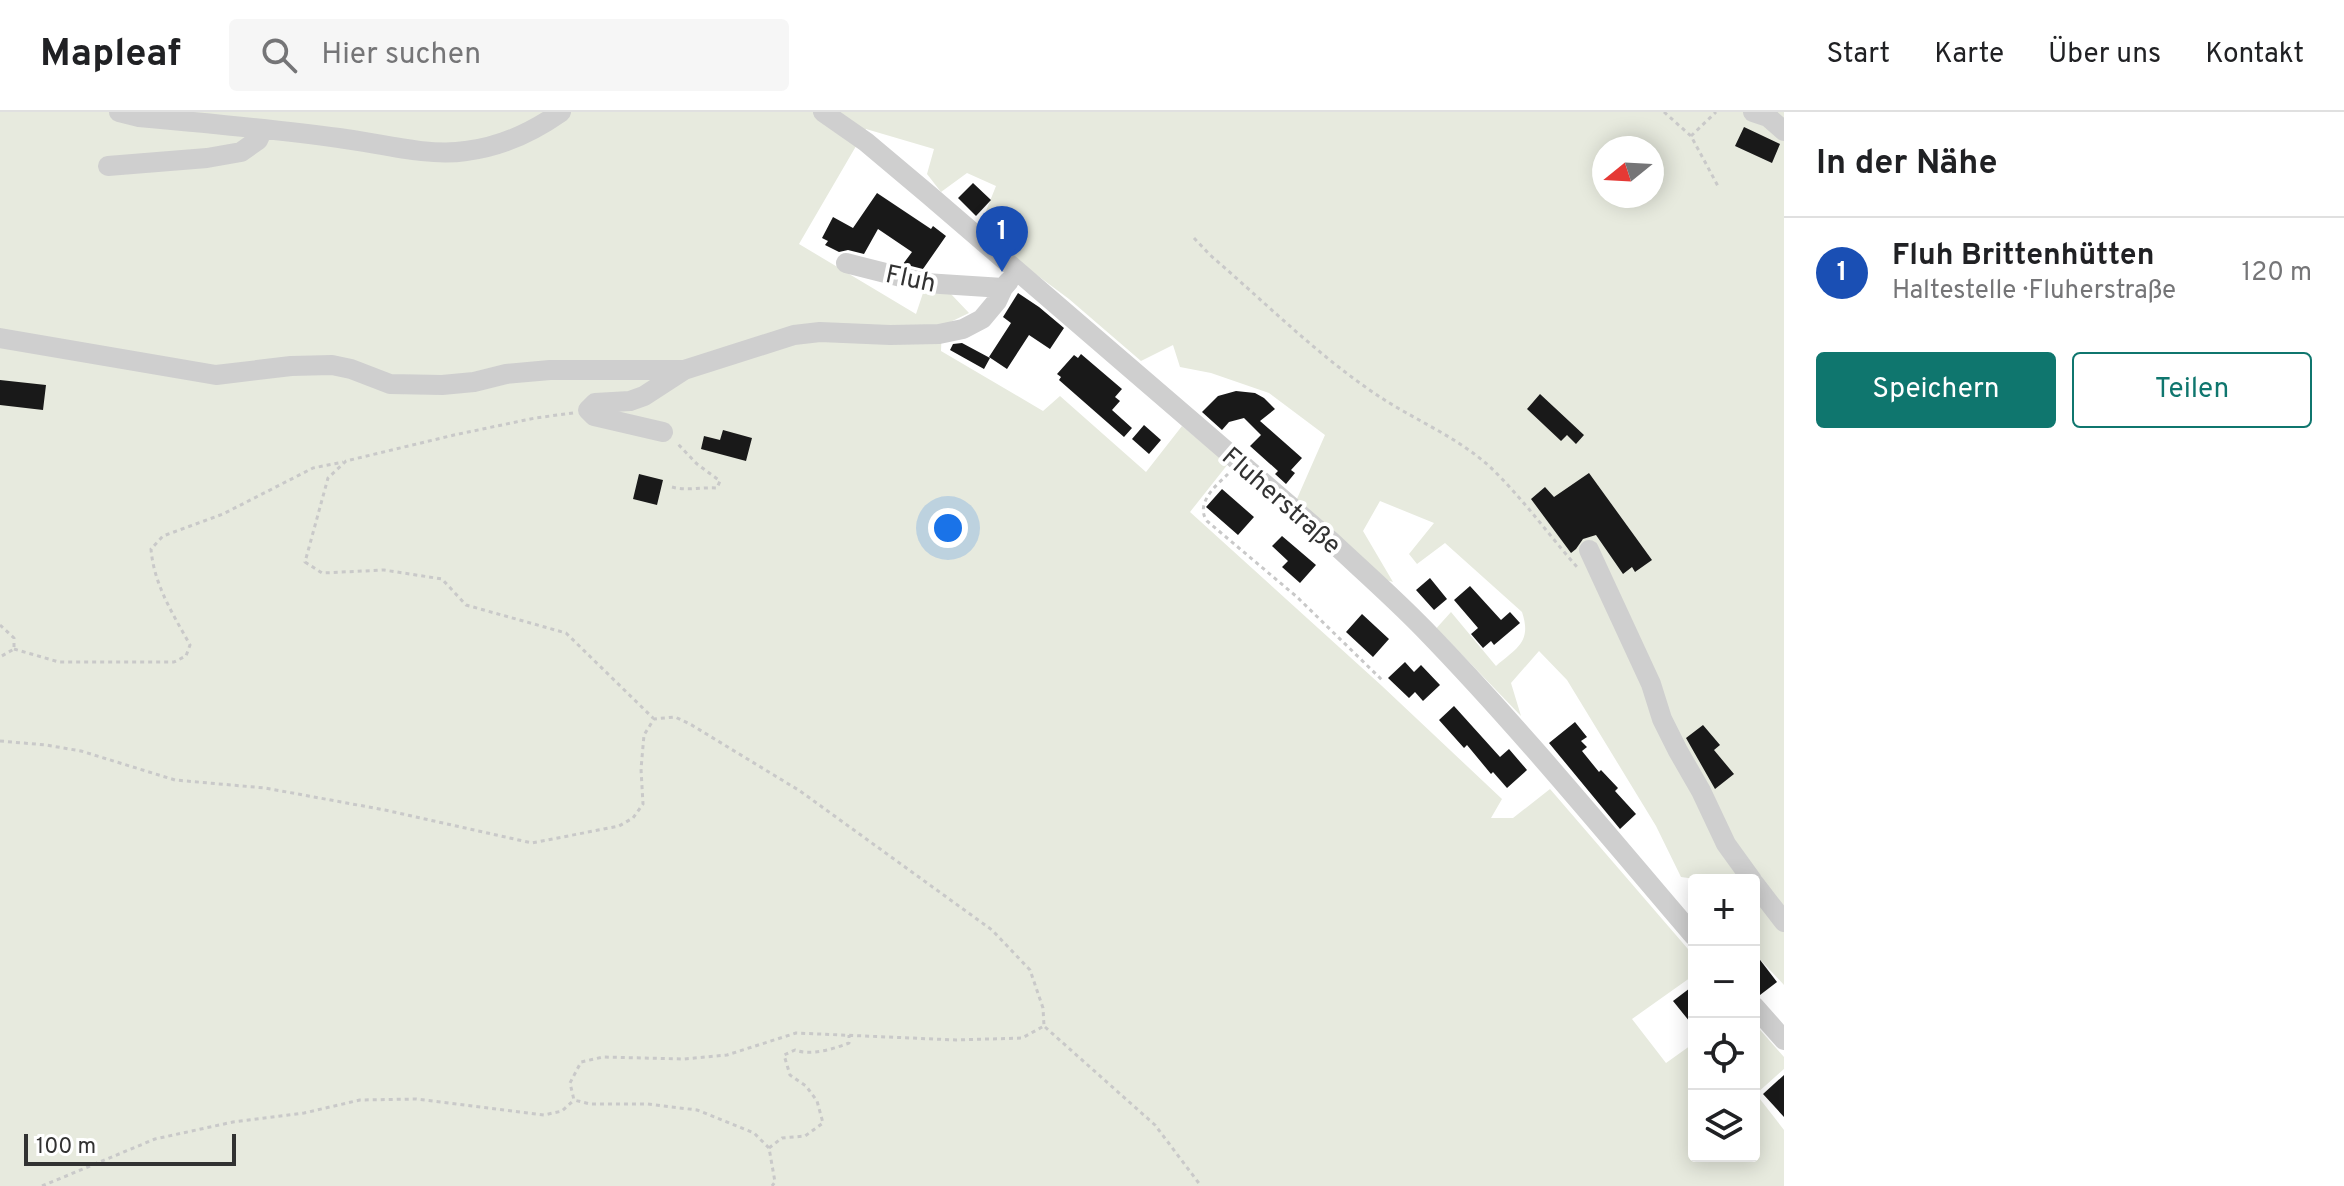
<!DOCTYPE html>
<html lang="de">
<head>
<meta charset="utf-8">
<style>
  body { margin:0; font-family:Overpass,sans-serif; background:#f6f6f6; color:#202124 }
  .controls { position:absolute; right:24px; bottom:24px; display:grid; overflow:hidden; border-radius:8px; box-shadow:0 4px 20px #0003 }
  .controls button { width:72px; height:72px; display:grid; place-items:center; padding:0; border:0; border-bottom:2px solid #e0e0e0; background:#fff; color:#202124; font:40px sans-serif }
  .compass { position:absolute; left:1592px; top:24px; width:72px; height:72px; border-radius:50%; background:#fff; box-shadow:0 4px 20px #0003; rotate:252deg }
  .scale { position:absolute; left:24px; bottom:20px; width:212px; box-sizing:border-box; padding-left:8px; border:4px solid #323232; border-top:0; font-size:22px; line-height:28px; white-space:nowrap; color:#323232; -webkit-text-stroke:6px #fff; paint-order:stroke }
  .you { position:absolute; left:948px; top:416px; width:28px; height:28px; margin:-20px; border:6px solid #fff; border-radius:50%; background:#1a73e8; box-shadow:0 0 0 12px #1a73e833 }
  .badge { display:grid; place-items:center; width:52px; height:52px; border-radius:50%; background:#0f766e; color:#fff; font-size:26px; font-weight:700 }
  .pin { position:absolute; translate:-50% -66px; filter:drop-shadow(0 2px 4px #0008) }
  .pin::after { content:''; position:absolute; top:42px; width:28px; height:24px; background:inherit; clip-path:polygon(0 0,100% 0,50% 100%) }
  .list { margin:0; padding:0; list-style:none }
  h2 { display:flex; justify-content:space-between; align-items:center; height:104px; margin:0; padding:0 32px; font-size:34px }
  h2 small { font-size:26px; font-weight:400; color:#757577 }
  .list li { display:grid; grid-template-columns:52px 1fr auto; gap:24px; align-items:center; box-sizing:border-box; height:112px; padding:0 32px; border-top:2px solid #e0e0e0 }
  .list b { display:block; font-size:30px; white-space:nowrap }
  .list p { margin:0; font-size:26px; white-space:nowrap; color:#757577 }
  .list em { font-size:26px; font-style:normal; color:#757577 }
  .actions { display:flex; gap:16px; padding:24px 32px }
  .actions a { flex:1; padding:18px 0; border:2px solid #0f766e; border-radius:8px; text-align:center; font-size:28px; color:#0f766e }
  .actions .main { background:#0f766e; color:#fff }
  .icon { flex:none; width:44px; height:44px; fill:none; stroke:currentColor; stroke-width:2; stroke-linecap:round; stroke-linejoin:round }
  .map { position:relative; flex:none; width:1784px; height:1074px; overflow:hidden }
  header { display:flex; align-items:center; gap:48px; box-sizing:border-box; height:112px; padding:0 40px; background:#fff; border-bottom:2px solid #e0e0e0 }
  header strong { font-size:38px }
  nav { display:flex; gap:44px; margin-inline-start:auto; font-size:28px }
  .search { width:560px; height:72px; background:#f6f6f6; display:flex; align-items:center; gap:20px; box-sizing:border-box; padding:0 28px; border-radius:8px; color:#757577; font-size:30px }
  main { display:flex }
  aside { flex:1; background:#fff }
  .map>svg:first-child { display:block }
  .green { fill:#e7eade; fill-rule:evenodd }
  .building { fill:#191919 }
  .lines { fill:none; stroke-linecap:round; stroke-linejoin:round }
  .path { stroke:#c9c9c9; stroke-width:3; stroke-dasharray:4 4; stroke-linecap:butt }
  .minor { stroke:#cfcfcf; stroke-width:20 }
  .labels { text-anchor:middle; stroke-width:8; stroke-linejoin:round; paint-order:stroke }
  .street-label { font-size:26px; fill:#323232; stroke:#fff }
</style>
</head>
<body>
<header>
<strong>Mapleaf</strong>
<div class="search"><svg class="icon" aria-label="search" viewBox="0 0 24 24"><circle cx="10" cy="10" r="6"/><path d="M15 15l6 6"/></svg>Hier suchen</div>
<nav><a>Start</a><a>Karte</a><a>Über uns</a><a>Kontakt</a></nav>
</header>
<main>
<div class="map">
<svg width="1784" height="1074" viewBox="0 0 1784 1074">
  <rect width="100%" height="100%" fill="#fff"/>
  <path class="green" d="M 0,0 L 1784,0 L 1784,873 L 1754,841 L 1754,768 L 1703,768 L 1681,765 L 1656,714 L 1567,568 L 1539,539 L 1511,571 L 1521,604 L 1446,526 L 1433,520 L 1451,500 L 1496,554 C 1517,536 1532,530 1522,500 L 1445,431 L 1417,452 L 1409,442 L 1434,411 L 1380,389 L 1363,419 L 1393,470 L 1376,465 L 1296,389 L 1325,323 L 1269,281 L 1211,261 L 1180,255 L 1173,233 L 1141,249 L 1069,187 L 995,132 L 982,109 L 996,74 L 967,61 L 941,80 L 927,62 L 934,37 L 866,17 L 799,132 L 916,202 L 923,181 L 951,182 L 969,201 L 942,214 L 941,239 L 1043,299 L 1060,284 L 1146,360 L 1182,314 L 1228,352 L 1190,400 L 1382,574 L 1502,687 L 1491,706 L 1513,706 L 1550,677 L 1694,844 L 1694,863 L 1632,907 L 1666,951 L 1694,931 L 1694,1044 L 1754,1044 L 1754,911 L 1784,945 L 1784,957 L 1756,982 L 1784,1018 L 1784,1074 L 0,1074 ZM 1604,36 L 1652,36 L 1652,84 L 1604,84 Z"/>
  <path class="building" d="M 1744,15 L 1780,32 L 1772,51 L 1735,34 Z
    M 973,71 L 991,88 L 976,104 L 958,86 Z
    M 877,81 L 931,117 L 933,114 L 946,124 L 923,157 L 903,152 L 912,140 L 878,117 L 864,142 L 848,138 L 839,140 L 825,133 L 828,129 L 822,126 L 833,105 L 853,116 Z
    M 1018,181 L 1039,195 L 1064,216 L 1050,237 L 1029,223 L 1007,257 L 989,245 L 1011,211 L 1003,205 Z
    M 962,231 L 990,246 L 984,257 L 950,238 L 953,232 Z
    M 1081,242 L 1122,277 L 1115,285 L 1120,289 L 1112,298 L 1132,316 L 1124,325 L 1059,268 L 1061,265 L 1057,262 L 1074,243 L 1078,246 Z
    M 0,268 L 46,273 L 43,298 L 0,293 Z
    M 1236,279 L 1255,281 L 1264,286 L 1275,297 L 1260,309 L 1302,346 L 1291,358 L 1295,361 L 1286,372 L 1275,362 L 1278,359 L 1250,334 L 1261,323 L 1244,306 L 1229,310 L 1222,318 L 1202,300 L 1218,284 Z
    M 1540,282 L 1584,323 L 1576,332 L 1567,323 L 1561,329 L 1527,297 Z
    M 1144,313 L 1161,328 L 1149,342 L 1132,327 Z
    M 723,318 L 752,326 L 746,349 L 701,337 L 704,324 L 720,328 Z
    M 1589,361 L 1652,448 L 1635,460 L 1632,455 L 1623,462 L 1596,423 L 1583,427 L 1576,437 L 1571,441 L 1531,387 L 1545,375 L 1554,385 Z
    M 639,362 L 663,368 L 657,393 L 633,387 Z
    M 1222,377 L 1254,405 L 1238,423 L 1206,395 Z
    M 1282,424 L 1316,453 L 1300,471 L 1282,455 L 1288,449 L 1272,434 Z
    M 1430,466 L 1447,487 L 1434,498 L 1416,478 Z
    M 1470,474 L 1501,508 L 1510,500 L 1520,511 L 1494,533 L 1491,529 L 1483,536 L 1471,522 L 1478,516 L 1454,488 Z
    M 1362,502 L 1389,527 L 1373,545 L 1346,520 Z
    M 1405,550 L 1414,560 L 1421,553 L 1440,573 L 1423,589 L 1415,580 L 1409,586 L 1388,566 Z
    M 1454,594 L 1500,645 L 1509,637 L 1527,658 L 1507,676 L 1493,660 L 1491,662 L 1467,633 L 1464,636 L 1439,608 Z
    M 1575,610 L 1587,625 L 1581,629 L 1587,635 L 1582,639 L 1599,660 L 1601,658 L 1618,676 L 1615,679 L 1636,702 L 1620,717 L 1549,631 Z
    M 1703,613 L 1720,633 L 1714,638 L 1734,662 L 1715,677 L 1686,626 Z
    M 1754,840 L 1777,870 L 1760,883 L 1754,881 Z
    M 1694,873 L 1694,915 L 1673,889 Z
    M 1784,963 L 1784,1005 L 1763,982 Z"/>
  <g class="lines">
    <path class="path" d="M 1664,0 L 1691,24 L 1719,76
      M 1691,24 L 1716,0
      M 1194,126 L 1210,143 C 1266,191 1318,244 1380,285 C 1415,308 1457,325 1489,354 C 1521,384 1548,422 1577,455
      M 573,301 L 535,306 L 454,323 L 346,349 L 328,366 L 305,450 L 322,461 L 384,458 L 442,467 L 466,493 L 566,521 L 653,606
      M 1228,362 C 1215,374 1195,392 1207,409 L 1297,485 L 1382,568
      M 672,375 C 686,379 702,375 717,376 L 720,369 L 697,352 L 676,330
      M 0,513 L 14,526 L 14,537 L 0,545
      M 14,537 L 59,550 L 174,550 L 186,544 L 190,533 C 173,502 154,473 151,437 L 163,424 L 223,402 L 313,356 L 343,350
      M 0,629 L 46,633 L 81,639 L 175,668 L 265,676 L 385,698 L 532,731 L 619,714 L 633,706 L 643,692 L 641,657 L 644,623 L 654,607 L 675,605 L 690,612 L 800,679 L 992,818 L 1030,858 L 1043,896 L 1044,914 L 1022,926 L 956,928 L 796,921 L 727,943 L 684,947 L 603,945 L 581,950 L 570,971 L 574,988 L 590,992 L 647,992 L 697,998 L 754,1021 L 769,1036 L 775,1070 L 772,1074
      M 1045,915 L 1155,1013 L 1201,1074
      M 769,1036 L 782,1026 L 805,1024 L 823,1011 L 817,989 L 806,974 L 790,963 L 784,943 L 795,938 C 811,944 833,937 849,931 L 849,923
      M 42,1074 L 155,1027 L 233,1010 L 304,1001 L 360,988 L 416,987 L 544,1003 L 562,999 L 574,988"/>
    <path class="minor" d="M 119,0 L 139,5 C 206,11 273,17 339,26 C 379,31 427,45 466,39 C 500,35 534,19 561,0
      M 823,0 L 866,30 L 929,83 L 1331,429 C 1362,458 1394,486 1424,517 C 1519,615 1605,720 1694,824
      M 1753,0 L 1768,5 L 1784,19
      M 108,54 L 207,46 L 241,40 L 258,28 L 263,17
      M 846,151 L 925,171 L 1003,176 L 1009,169
      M 0,226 L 216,263 L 291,254 L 332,253 L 351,257 L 390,272 L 442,273 L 474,270 L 506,262 L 550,258 L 684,258 L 794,223 L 820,220 L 890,223 L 939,222 L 963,217 L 982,207 L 997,189 L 1003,176
      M 663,320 L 594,304 L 588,298 L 595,291 L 630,289 L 644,284 L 684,258
      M 1589,438 L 1651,572 L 1662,607 L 1678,639 L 1701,679 L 1726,732 L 1752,768
      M 1754,771 L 1784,810
      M 1754,894 L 1784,928"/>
  </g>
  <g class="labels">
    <g class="street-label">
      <text transform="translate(911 166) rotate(12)" y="9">Fluh</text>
      <text transform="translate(1282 388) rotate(41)" y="9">Fluherstraße</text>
    </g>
  </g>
</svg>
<div class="controls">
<button>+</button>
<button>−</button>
<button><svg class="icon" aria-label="locate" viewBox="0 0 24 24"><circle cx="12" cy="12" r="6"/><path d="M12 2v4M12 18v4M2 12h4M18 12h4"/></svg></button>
<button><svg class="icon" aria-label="layers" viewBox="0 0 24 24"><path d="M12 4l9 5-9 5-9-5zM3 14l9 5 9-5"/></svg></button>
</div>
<svg class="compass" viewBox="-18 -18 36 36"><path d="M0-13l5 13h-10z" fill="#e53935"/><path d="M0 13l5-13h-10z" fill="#757577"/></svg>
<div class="scale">100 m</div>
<div class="you"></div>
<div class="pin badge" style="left:1002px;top:160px;background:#1a4fb4">1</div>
</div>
<aside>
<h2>In der Nähe<small></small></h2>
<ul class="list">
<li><span class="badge" style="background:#1a4fb4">1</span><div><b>Fluh Brittenhütten</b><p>Haltestelle · Fluherstraße</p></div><em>120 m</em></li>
</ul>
<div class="actions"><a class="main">Speichern</a><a>Teilen</a></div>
</aside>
</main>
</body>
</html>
